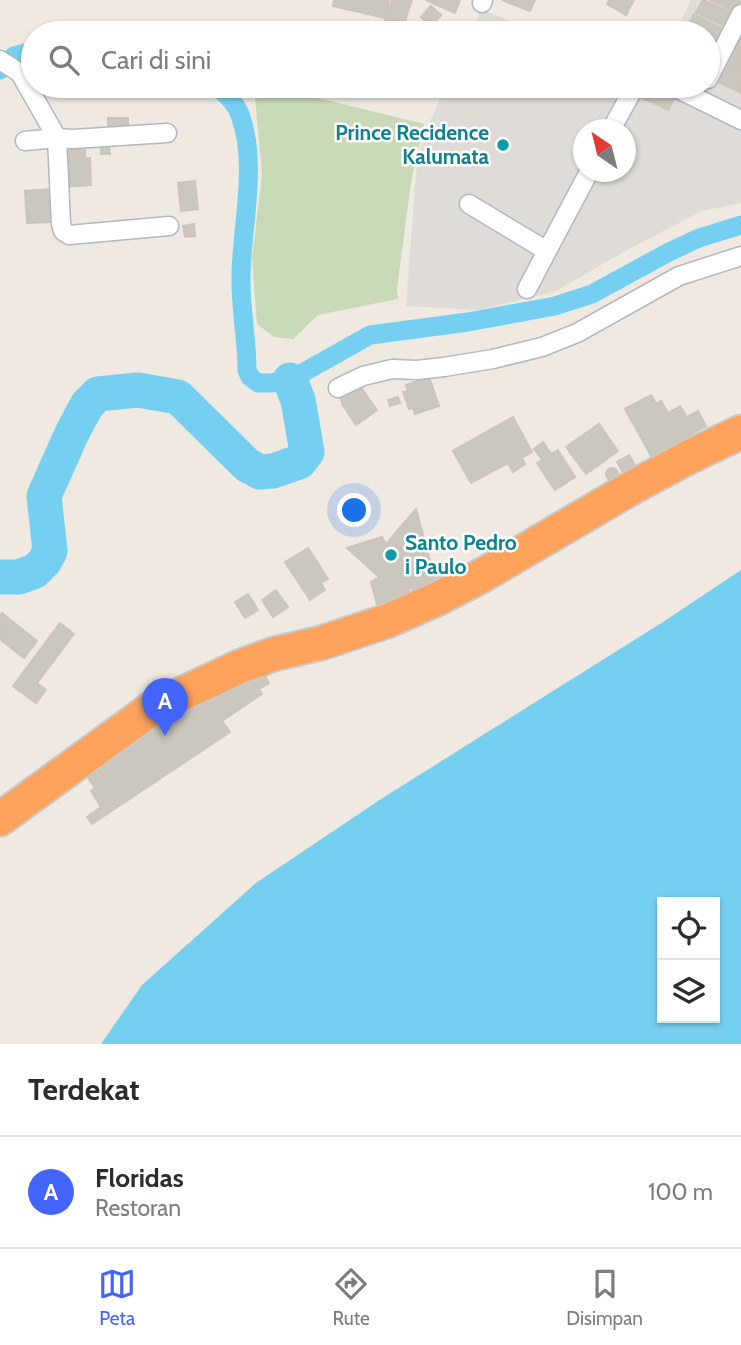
<!DOCTYPE html>
<html lang="id">
<head>
<meta charset="utf-8">
<style>
  body { margin:0; font-family:Cabin,sans-serif; background:#f2f2f3; color:#2b2b33 }
  .controls { position:absolute; right:21px; bottom:21px; display:grid; overflow:hidden; border-radius:0px; box-shadow:0 2px 5px #0004 }
  .controls button { width:63px; height:63px; display:grid; place-items:center; padding:0; border:0; border-bottom:2px solid #e1e1e2; background:#fff; color:#2b2b33; font:35px sans-serif }
  .compass { position:absolute; left:573px; top:119px; width:63px; height:63px; border-radius:50%; background:#fff; box-shadow:0 2px 5px #0004; rotate:325deg }
  .you { position:absolute; left:355px; top:511px; width:24px; height:24px; margin:-18px; border:5px solid #fff; border-radius:50%; background:#1a73e8; box-shadow:0 0 0 10px #1a73e833 }
  .badge { display:grid; place-items:center; width:46px; height:46px; border-radius:50%; background:#4264fb; color:#fff; font-size:23px; font-weight:700 }
  .pin { position:absolute; translate:-50% -58px; filter:drop-shadow(0 2px 4px #0008) }
  .pin::after { content:''; position:absolute; top:37px; width:24px; height:21px; background:inherit; clip-path:polygon(0 0,100% 0,50% 100%) }
  .list { margin:0; padding:0; list-style:none }
  h2 { display:flex; justify-content:space-between; align-items:center; height:91px; margin:0; padding:0 28px; font-size:30px }
  h2 small { font-size:23px; font-weight:400; color:#7c7c81 }
  .list li { display:grid; grid-template-columns:46px 1fr auto; gap:21px; align-items:center; box-sizing:border-box; height:112px; padding:0 28px; border-top:2px solid #e1e1e2 }
  .list b { display:block; font-size:26px; white-space:nowrap }
  .list p { margin:0; font-size:23px; white-space:nowrap; color:#7c7c81 }
  .list em { font-size:23px; font-style:normal; color:#7c7c81 }
  .icon { flex:none; width:38px; height:38px; fill:none; stroke:currentColor; stroke-width:2; stroke-linecap:round; stroke-linejoin:round }
  .map { position:relative; flex:none; width:741px; height:1044px; overflow:hidden }
  .search { position:absolute; background:#fff; box-shadow:0 2px 5px #0004; left:21px; right:21px; top:21px; height:77px; display:flex; align-items:center; gap:18px; box-sizing:border-box; padding:0 24px; border-radius:38px; color:#7c7c81; font-size:26px }
  .sheet { height:203px; background:#fff }
  nav { display:flex; justify-content:space-around; align-items:center; box-sizing:border-box; height:98px; border-top:2px solid #e1e1e2; background:#fff; font-size:19px; color:#7c7c81 }
  nav a { display:grid; justify-items:center; gap:4px }
  nav .on { color:#4264fb }
  .map>svg:first-child { display:block }
  .cemetery { fill:#c8d9b8 }
  .plaza { fill:#dfdcd8; fill-rule:evenodd }
  .water { fill:#75cff0; fill-rule:evenodd }
  .lines { fill:none; stroke-linecap:round; stroke-linejoin:round }
  .canal { stroke:#75cff0; stroke-width:19 }
  .river { stroke:#75cff0; stroke-width:35 }
  .building { fill:#cbc7bf; stroke:#cbc5ba; stroke-width:2 }
  .street-casing { stroke:#b4b7c1; stroke-width:21 }
  .highway-casing { stroke:#c9c9c9; stroke-width:37 }
  .street { stroke:#fff; stroke-width:18 }
  .highway { stroke:#ffa35c; stroke-width:33 }
  .culture-dot { fill:#0f9aa8; stroke:#fff; stroke-width:2.5 }
  .labels { text-anchor:middle; stroke-width:5; stroke-linejoin:round; paint-order:stroke }
  .culture-label { font-size:21px; font-weight:bold; fill:#0d838f; stroke:#fff; text-anchor:end }
</style>
</head>
<body>
<div class="map">
<svg width="741" height="1044" viewBox="0 0 741 1044">
  <rect width="100%" height="100%" fill="#efe9e1"/>
  <path class="cemetery" d="M 254,86 L 269,86 L 424,124 L 411,182 L 397,289 L 398,299 L 318,315 L 293,339 L 274,337 L 257,324 L 252,259 L 262,175 Z"/>
  <path class="plaza" d="M 691,0 L 741,0 L 741,203 L 702,211 L 629,249 L 556,291 L 478,310 L 406,306 L 417,161 L 428,126 L 446,86 L 708,86 L 708,33 L 675,33 ZM 584,130 L 626,130 L 626,172 L 584,172 Z
    M 481,9 L 532,30 L 534,24 L 573,21 L 596,33 L 470,33 Z"/>
  <path class="water" d="M 741,570 L 741,1044 L 101,1044 L 142,985 L 256,883 L 381,799 L 663,622 ZM 662,902 L 715,902 L 715,1018 L 662,1018 Z"/>
  <g class="lines">
    <path class="canal" d="M 0,70 L 14,56 L 33,51
      M 217,86 C 226,95 236,103 240,115 C 258,162 242,225 241,274 C 240,307 247,338 247,370 L 250,377 L 258,383 L 271,383 L 290,380 L 370,335 L 468,322 L 555,306 L 592,294 L 669,252 L 699,238 L 741,225"/>
    <path class="river" d="M 0,577 L 19,577 L 35,571 L 44,562 L 50,551 L 44,496 L 72,433 L 87,405 L 98,394 L 138,390 L 178,397 L 247,465 L 260,472 L 273,471 L 299,462 L 307,452 L 298,400 L 290,380"/>
  </g>
  <path class="building" d="M 334,0 L 389,0 L 385,18 L 333,6 Z
    M 392,0 L 412,0 L 401,33 L 381,33 Z
    M 426,0 L 460,0 L 455,13 Z
    M 502,0 L 535,0 L 530,11 Z
    M 609,0 L 634,0 L 626,15 L 607,4 Z
    M 703,0 L 733,14 L 726,27 L 696,12 Z
    M 710,0 L 740,0 L 734,12 Z
    M 431,6 L 441,15 L 431,26 L 421,17 Z
    M 694,14 L 727,31 L 720,44 L 708,37 L 708,33 L 700,33 L 688,27 Z
    M 739,35 L 741,36 L 741,55 L 732,50 Z
    M 708,38 L 720,45 L 708,68 Z
    M 732,50 L 741,55 L 741,74 L 724,65 Z
    M 724,66 L 741,75 L 741,93 L 716,81 Z
    M 644,86 L 653,86 L 675,97 L 668,110 L 639,96 Z
    M 108,118 L 128,118 L 128,128 L 108,129 Z
    M 109,145 L 110,154 L 101,154 L 101,146 Z
    M 62,149 L 85,150 L 85,158 L 90,158 L 91,185 L 63,187 Z
    M 195,181 L 198,209 L 181,211 L 178,183 Z
    M 52,189 L 53,205 L 50,205 L 51,222 L 27,223 L 25,191 Z
    M 194,224 L 195,236 L 185,237 L 183,226 Z
    M 429,377 L 439,406 L 415,414 L 413,408 L 409,409 L 403,392 L 408,391 L 406,385 Z
    M 357,382 L 377,410 L 356,425 L 342,404 L 343,403 L 338,395 Z
    M 651,395 L 656,404 L 661,401 L 668,413 L 680,406 L 687,417 L 698,411 L 706,426 L 651,456 L 625,409 Z
    M 398,397 L 400,403 L 390,406 L 388,400 Z
    M 513,417 L 532,452 L 522,458 L 525,464 L 513,472 L 508,463 L 471,483 L 453,451 Z
    M 599,424 L 618,451 L 586,474 L 566,447 Z
    M 543,442 L 551,454 L 558,450 L 575,477 L 555,490 L 537,463 L 542,460 L 534,449 Z
    M 629,455 L 636,467 L 624,475 L 617,462 Z
    M606 474a6 6 0 1 1 12 0a6 6 0 1 1-12 0Z
    M 416,509 L 430,561 L 451,579 L 415,594 L 412,586 L 392,607 L 378,608 L 371,582 L 379,577 L 347,548 L 382,537 L 386,544 Z
    M 308,548 L 328,579 L 321,583 L 325,590 L 310,600 L 285,562 Z
    M 276,590 L 288,607 L 273,617 L 262,600 Z
    M 248,594 L 258,610 L 245,618 L 235,602 Z
    M 2,613 L 37,641 L 24,658 L 0,639 L 0,616 Z
    M 60,623 L 74,634 L 37,683 L 46,690 L 36,703 L 13,686 Z
    M 261,670 L 269,683 L 259,689 L 262,694 L 222,721 L 230,732 L 92,824 L 87,817 L 101,807 L 91,791 L 95,788 L 85,773 L 236,673 Z"/>
  <g class="lines">
    <defs>
      <path id="street" d="M 482,3 L 483,0
        M 0,60 L 20,73 L 57,138 L 73,139 L 167,133
        M 708,79 L 741,14
        M 672,86 L 741,120
        M 611,130 L 635,86
        M 25,141 L 57,138 L 61,224 L 63,231 L 69,235 L 169,226
        M 469,204 L 547,251 L 589,172
        M 527,289 L 547,251
        M 338,388 L 363,376 L 392,369 L 417,370 L 444,367 L 493,359 L 542,347 L 577,333 L 679,276 L 741,256"/>
      <path id="highway" d="M 0,819 L 154,707 L 239,667 L 274,654 L 321,643 L 387,621 L 439,598 L 483,575 L 633,487 L 691,456 L 741,432"/>
    </defs>
    <use href="#street" class="street-casing"/>
    <use href="#highway" class="highway-casing"/>
    <use href="#street" class="street"/>
    <use href="#highway" class="highway"/>
  </g>
  <g class="culture-dot">
    <circle cx="503" cy="145" r="7"/>
    <circle cx="391" cy="555" r="7"/>
  </g>
  <g class="labels">
    <g class="culture-label">
      <text x="489" y="140">Prince Recidence<tspan x="489" dy="24">Kalumata</tspan></text>
      <text x="405" y="550" text-anchor="start">Santo Pedro<tspan x="405" dy="24">i Paulo</tspan></text>
    </g>
  </g>
</svg>
<div class="controls">
<button><svg class="icon" aria-label="locate" viewBox="0 0 24 24"><circle cx="12" cy="12" r="6"/><path d="M12 2v4M12 18v4M2 12h4M18 12h4"/></svg></button>
<button><svg class="icon" aria-label="layers" viewBox="0 0 24 24"><path d="M12 4l9 5-9 5-9-5zM3 14l9 5 9-5"/></svg></button>
</div>
<svg class="compass" viewBox="-18 -18 36 36"><path d="M0-13l5 13h-10z" fill="#e53935"/><path d="M0 13l5-13h-10z" fill="#7c7c81"/></svg>
<div class="you"></div>
<div class="pin badge" style="left:165px;top:736px">A</div>
<div class="search"><svg class="icon" aria-label="search" viewBox="0 0 24 24"><circle cx="10" cy="10" r="6"/><path d="M15 15l6 6"/></svg>Cari di sini</div>
</div>
<section class="sheet">
<h2>Terdekat<small></small></h2>
<ul class="list">
<li><span class="badge">A</span><div><b>Floridas</b><p>Restoran</p></div><em>100 m</em></li>
</ul>
</section>
<nav>
<a class="on"><svg class="icon" aria-label="map" viewBox="0 0 24 24"><path d="M3 6l6-2 6 2 6-2v14l-6 2-6-2-6 2zM9 4v14M15 6v14"/></svg>Peta</a>
<a><svg class="icon" aria-label="directions" viewBox="0 0 24 24"><path d="M12 3l9 9-9 9-9-9zM9 14v-3h6M13 9l2 2-2 2"/></svg>Rute</a>
<a><svg class="icon" aria-label="saved" viewBox="0 0 24 24"><path d="M7 4h10v16l-5-4-5 4z"/></svg>Disimpan</a>
</nav>
</body>
</html>
